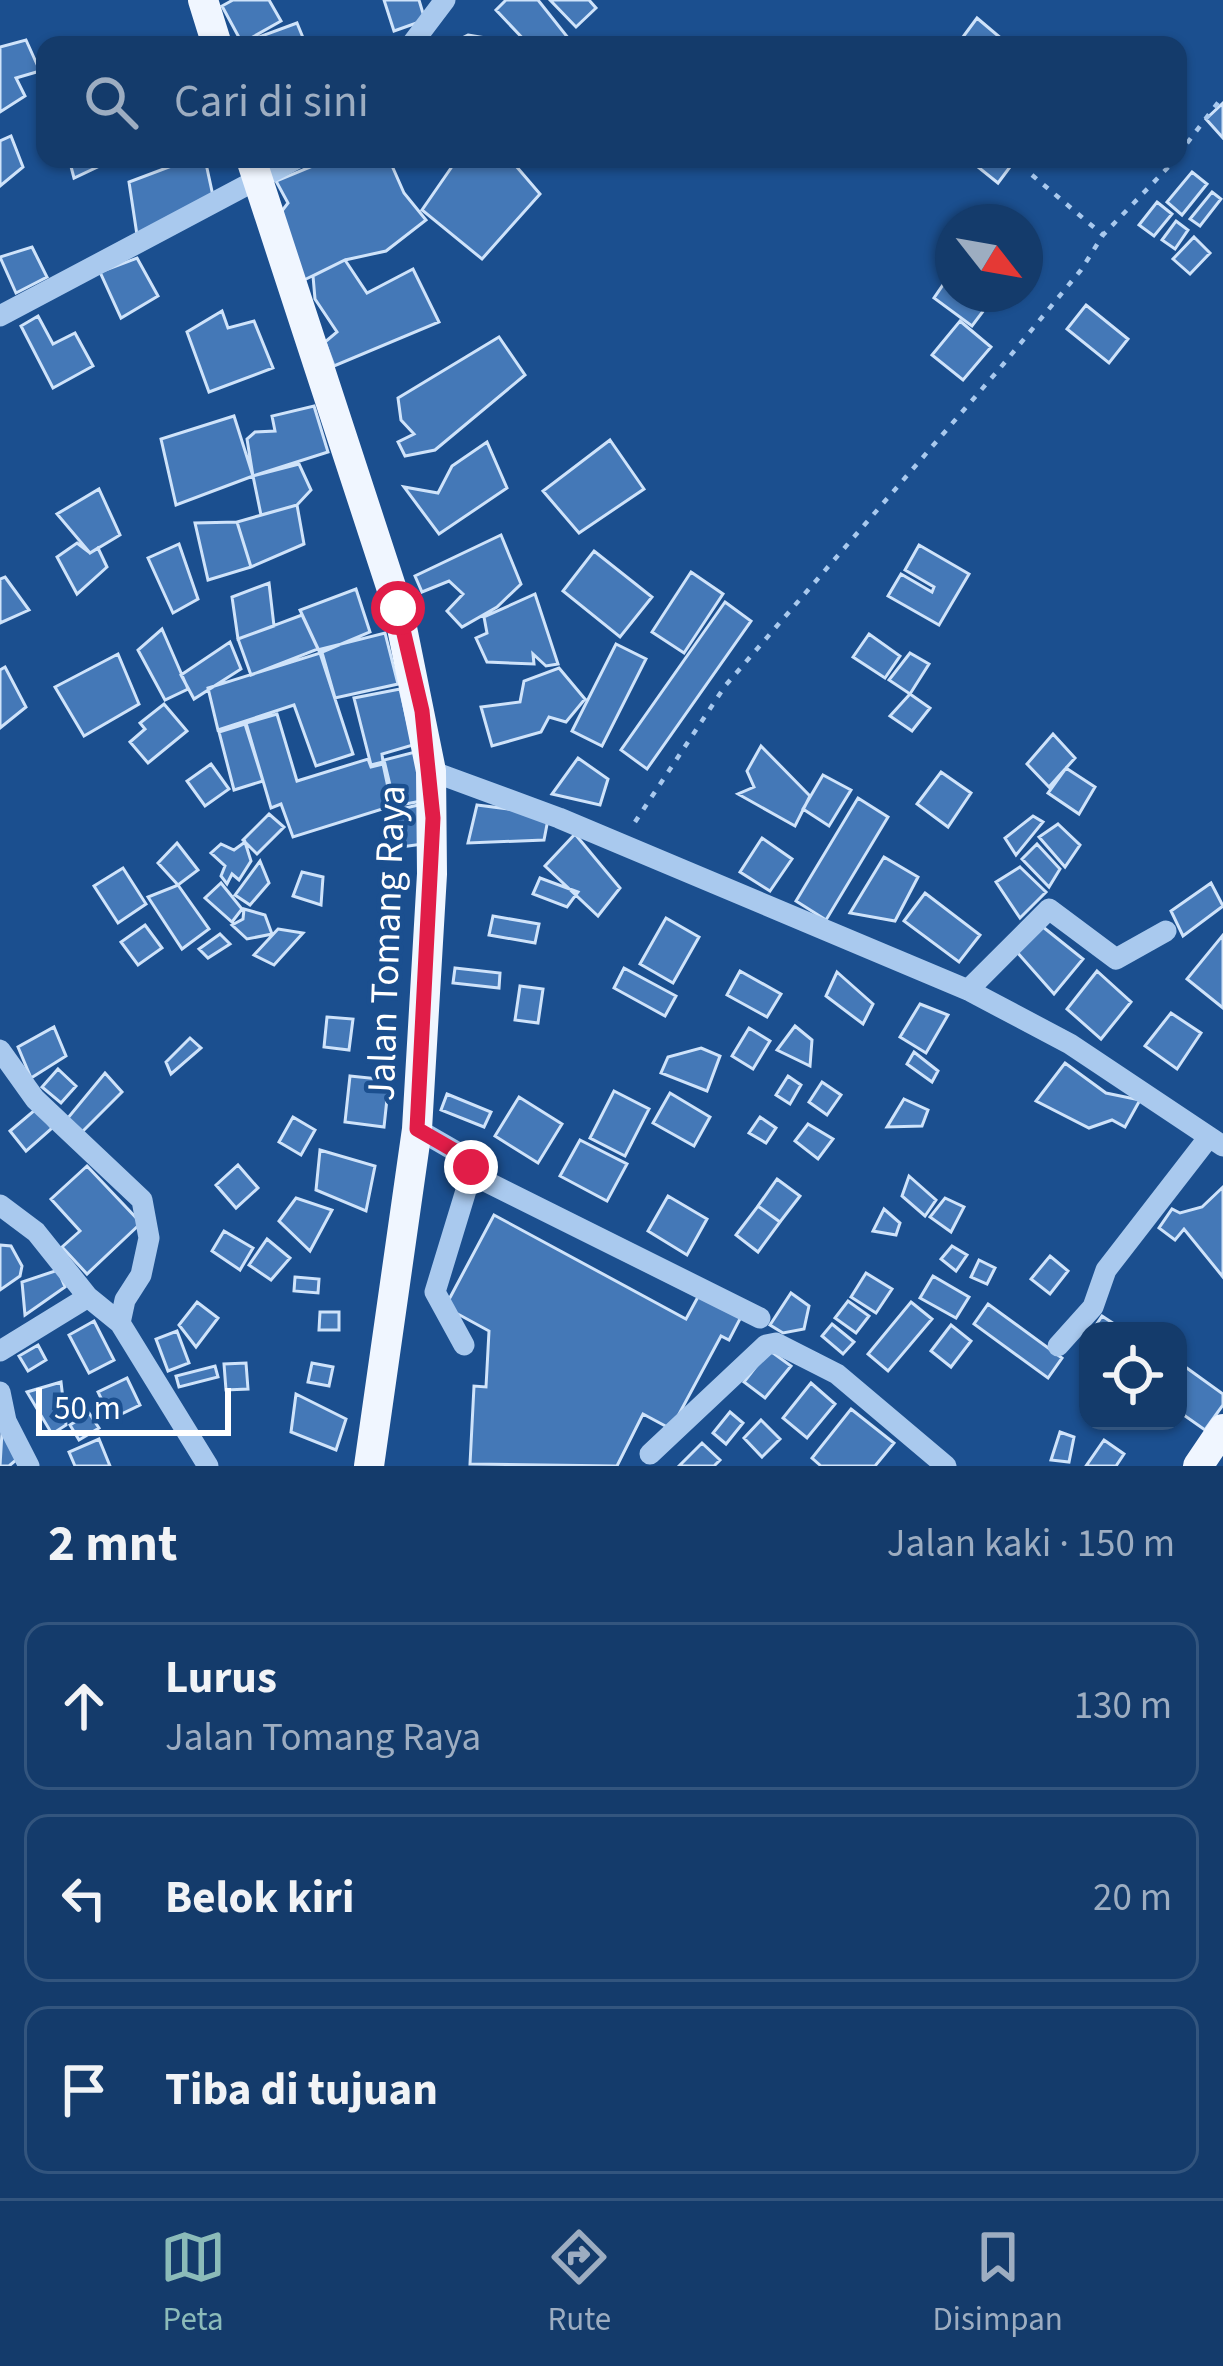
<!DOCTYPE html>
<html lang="id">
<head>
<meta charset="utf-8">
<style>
  body { margin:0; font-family:"Source Sans 3",sans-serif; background:#1d4271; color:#f1f3f6 }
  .controls { position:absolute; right:36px; bottom:36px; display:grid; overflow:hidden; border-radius:24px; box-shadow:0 3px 9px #0004 }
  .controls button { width:108px; height:108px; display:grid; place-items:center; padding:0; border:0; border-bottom:3px solid #33557e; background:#143b6b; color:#f1f3f6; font:60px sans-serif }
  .compass { position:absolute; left:935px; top:204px; width:108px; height:108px; border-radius:50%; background:#143b6b; box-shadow:0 3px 9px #0004; rotate:121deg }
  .scale { position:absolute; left:36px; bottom:30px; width:195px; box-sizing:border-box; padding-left:12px; border:6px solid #fff; border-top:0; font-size:33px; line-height:42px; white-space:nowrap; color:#fff; -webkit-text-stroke:9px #1b4f8f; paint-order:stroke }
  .stop { position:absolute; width:36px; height:36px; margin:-27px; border:9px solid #e11d48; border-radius:50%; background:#fff }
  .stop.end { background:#e11d48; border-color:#fff; box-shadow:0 3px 12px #0008 }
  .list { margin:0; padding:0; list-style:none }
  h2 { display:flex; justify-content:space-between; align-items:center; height:156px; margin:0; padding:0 48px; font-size:51px }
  h2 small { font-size:39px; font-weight:400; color:#9dadc1 }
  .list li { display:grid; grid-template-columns:78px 1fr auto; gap:36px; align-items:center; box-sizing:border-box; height:168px; margin:0 24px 24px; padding:0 24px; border:3px solid #33557e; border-radius:24px }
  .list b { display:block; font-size:45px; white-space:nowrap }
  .list p { margin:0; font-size:39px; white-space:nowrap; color:#9dadc1 }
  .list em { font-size:39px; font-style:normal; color:#9dadc1 }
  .icon { flex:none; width:66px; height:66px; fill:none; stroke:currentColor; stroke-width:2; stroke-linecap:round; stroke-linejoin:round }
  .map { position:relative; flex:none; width:1223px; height:1466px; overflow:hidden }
  .search { position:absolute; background:#143b6b; box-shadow:0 3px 9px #0004; left:36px; right:36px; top:36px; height:132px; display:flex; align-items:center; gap:30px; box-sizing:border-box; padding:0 42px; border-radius:24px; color:#9dadc1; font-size:45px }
  .sheet { height:732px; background:#143b6b }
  nav { display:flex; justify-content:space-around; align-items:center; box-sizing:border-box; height:168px; border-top:3px solid #33557e; background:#143b6b; font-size:33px; color:#9dadc1 }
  nav a { display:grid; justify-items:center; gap:6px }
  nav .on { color:#8bbbb9 }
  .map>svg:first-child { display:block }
  .building { fill:#4478b7; stroke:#cfe3fa; stroke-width:3 }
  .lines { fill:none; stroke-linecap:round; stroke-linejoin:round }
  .path { stroke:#a9c9ee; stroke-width:4.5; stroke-dasharray:6 9; stroke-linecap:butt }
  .minor { stroke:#a9c9ee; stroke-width:21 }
  .major { stroke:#f0f6ff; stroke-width:30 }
  .route { stroke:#e11d48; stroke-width:15 }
  .labels { text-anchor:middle; stroke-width:9; stroke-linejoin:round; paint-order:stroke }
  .street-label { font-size:39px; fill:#fff; stroke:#1b4f8f }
</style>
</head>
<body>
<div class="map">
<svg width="1223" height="1466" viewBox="0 0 1223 1466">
  <rect width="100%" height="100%" fill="#1b4f8f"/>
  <path class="building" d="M 233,0 L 269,0 L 281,21 L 242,43 L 222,6 Z
    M 384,0 L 419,0 L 425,20 L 394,31 Z
    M 506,0 L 538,0 L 573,44 L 529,45 L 496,10 Z
    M 550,0 L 589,0 L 596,8 L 576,27 Z
    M 977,18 L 1009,45 L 957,45 Z
    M 297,23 L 306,45 L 259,45 L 256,38 Z
    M 468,35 L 503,41 L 506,45 L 448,45 Z
    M 26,40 L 40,71 L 16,78 L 25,96 L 0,112 L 0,47 Z
    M 1223,103 L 1223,138 L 1206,119 Z
    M 11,136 L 23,167 L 0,186 L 0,141 Z
    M 69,159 L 110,159 L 110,161 L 74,178 Z
    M 190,159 L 205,159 L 213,196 L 137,235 L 129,182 Z
    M 360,159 L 389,159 L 404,193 L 426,220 L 386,251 L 345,260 L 300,282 L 278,216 L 288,203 L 276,181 L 327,160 Z
    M 446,159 L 510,159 L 540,194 L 482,259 L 422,210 L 451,168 Z
    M 976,159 L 1016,159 L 998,183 L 973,163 Z
    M 1192,172 L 1207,184 L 1182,215 L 1167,202 Z
    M 1212,192 L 1221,199 L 1200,226 L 1190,219 Z
    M 1157,202 L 1172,214 L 1154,236 L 1139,225 Z
    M 1176,221 L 1188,230 L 1175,249 L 1162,240 Z
    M 1194,237 L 1210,253 L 1190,274 L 1173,259 Z
    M 32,247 L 47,277 L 16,293 L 0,257 Z
    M 137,258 L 158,296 L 121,318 L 100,272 Z
    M 345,260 L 367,293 L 413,269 L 439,322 L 334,366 L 325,342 L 337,332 L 315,299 L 313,276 Z
    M 945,282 L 953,294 L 984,310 L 972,326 L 934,298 Z
    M 1086,305 L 1128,339 L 1109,363 L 1067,329 Z
    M 222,311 L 228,328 L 254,321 L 273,368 L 209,392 L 187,332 Z
    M 38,316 L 53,344 L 75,333 L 93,366 L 53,388 L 21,326 Z
    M 960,321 L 991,347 L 963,380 L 932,355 Z
    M 499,337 L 525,375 L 435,450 L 405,456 L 398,442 L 414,434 L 401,420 L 398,398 Z
    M 314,406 L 328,452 L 253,476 L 247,439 L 255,432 L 275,431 L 272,416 Z
    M 234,416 L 253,476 L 176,505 L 161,439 Z
    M 610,440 L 644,489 L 579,533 L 543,491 Z
    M 487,442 L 507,488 L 439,534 L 404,487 L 438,493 L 452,466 Z
    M 299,464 L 311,490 L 297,505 L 261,515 L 253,476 Z
    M 99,489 L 120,535 L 90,553 L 57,514 Z
    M 297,505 L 304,544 L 251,567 L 237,522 Z
    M 237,522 L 251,567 L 208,580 L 195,523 Z
    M 501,535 L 521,584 L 497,607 L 462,627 L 447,611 L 463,594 L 449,581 L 422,592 L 415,576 Z
    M 77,543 L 90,553 L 98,548 L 107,567 L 77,594 L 57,557 Z
    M 179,544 L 198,599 L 173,613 L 148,558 Z
    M 919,545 L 969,574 L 939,625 L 888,596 L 901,574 L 932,592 L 934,587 L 905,570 Z
    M 594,551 L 652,597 L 620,637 L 563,591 Z
    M 691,572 L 723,594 L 684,653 L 652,632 Z
    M 5,577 L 29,610 L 0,623 L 0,579 Z
    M 269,583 L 274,626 L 238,639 L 232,597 Z
    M 356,589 L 370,632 L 320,653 L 300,610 Z
    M 535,594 L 558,664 L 546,666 L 533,654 L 534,664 L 487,662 L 476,638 L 487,633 L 484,617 Z
    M 725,602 L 751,621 L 647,769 L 621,750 Z
    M 302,615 L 318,649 L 251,675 L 238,639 Z
    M 162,629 L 188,689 L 165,700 L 138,650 Z
    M 385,633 L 398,684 L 335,698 L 321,649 Z
    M 869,634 L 900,656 L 885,678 L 853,657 Z
    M 230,642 L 241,669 L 194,699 L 181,675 Z
    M 616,644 L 646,659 L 602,746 L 572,731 Z
    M 320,653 L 353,754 L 316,766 L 294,705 L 218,730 L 208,688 Z
    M 910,653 L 929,664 L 910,694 L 889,680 Z
    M 118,654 L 139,704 L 84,736 L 55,687 Z
    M 5,667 L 26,707 L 0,728 L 0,670 Z
    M 559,668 L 585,699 L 566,722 L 549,717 L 541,732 L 492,746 L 481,707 L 520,702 L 524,681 Z
    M 400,689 L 413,745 L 382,754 L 383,762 L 371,765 L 354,698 Z
    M 910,694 L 930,708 L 912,731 L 890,716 Z
    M 164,704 L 187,731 L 148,763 L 130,742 L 145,729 L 140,723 Z
    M 277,714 L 297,781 L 368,759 L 371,767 L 383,764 L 392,806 L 293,837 L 281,804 L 271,808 L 246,723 Z
    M 245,724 L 263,781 L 234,790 L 219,732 Z
    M 1053,734 L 1075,758 L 1049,787 L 1027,764 Z
    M 761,746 L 810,796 L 795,826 L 738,794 L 754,787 L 747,771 Z
    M 419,751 L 432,799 L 395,806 L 384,760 Z
    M 578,758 L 608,779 L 600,805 L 552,794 Z
    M 211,764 L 229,789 L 205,806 L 187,781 Z
    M 1066,768 L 1095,787 L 1079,814 L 1048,793 Z
    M 941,772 L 971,793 L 948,827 L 917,804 Z
    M 823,775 L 851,790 L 829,826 L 803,809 Z
    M 858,798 L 888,817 L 826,920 L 796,901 Z
    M 427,803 L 423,844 L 401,847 L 397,810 Z
    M 477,805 L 549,814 L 544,840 L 468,843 Z
    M 269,814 L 284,827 L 257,854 L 243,840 Z
    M 1033,816 L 1043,822 L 1016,855 L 1005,838 Z
    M 1058,824 L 1080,845 L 1065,867 L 1039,837 Z
    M 575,834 L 620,888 L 598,916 L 545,866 Z
    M 762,838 L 792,859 L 770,891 L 740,872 Z
    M 245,842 L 251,861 L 239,880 L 232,874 L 227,884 L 221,876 L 225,866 L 211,853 L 221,844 L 234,850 Z
    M 177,843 L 198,870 L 178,885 L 158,863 Z
    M 1037,844 L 1060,869 L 1049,887 L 1022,859 Z
    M 884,857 L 918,877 L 895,921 L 850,913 Z
    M 260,861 L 269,883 L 250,905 L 235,895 Z
    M 1020,867 L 1046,892 L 1020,918 L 996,882 Z
    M 123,868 L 146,904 L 118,923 L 94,886 Z
    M 302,872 L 323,877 L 321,905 L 293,896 Z
    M 540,878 L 578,892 L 567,907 L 533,894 Z
    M 221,883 L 242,909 L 232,922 L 205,898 Z
    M 1211,883 L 1223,906 L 1183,936 L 1171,911 Z
    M 178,885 L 209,929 L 182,949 L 148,897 Z
    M 925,893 L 980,935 L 959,962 L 904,921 Z
    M 244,909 L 265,915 L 272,934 L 247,939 L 232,925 L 243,919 Z
    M 493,916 L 539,924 L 535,943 L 489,935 Z
    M 666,918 L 699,937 L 673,983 L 640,964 Z
    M 1038,923 L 1083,959 L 1054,994 L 1016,951 Z
    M 145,925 L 162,948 L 138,965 L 121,942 Z
    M 278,929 L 303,933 L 274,965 L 254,955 Z
    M 220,934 L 230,944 L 208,958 L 199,949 Z
    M 1223,935 L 1223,1008 L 1187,979 Z
    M 455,968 L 500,973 L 499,988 L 453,983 Z
    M 624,968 L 676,996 L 665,1016 L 614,988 Z
    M 740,971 L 781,994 L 767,1017 L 727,995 Z
    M 1097,971 L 1131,1002 L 1101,1039 L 1067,1009 Z
    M 837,972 L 873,1004 L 863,1024 L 826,996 Z
    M 520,986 L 543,989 L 538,1023 L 515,1020 Z
    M 920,1004 L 948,1015 L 926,1053 L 900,1037 Z
    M 1171,1013 L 1201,1033 L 1177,1069 L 1145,1046 Z
    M 327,1017 L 353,1019 L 349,1050 L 324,1047 Z
    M 795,1026 L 812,1040 L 810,1066 L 777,1050 Z
    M 54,1027 L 66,1056 L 31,1078 L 18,1047 Z
    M 749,1028 L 770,1041 L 753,1069 L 732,1056 Z
    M 190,1038 L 201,1048 L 171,1074 L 166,1062 Z
    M 701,1048 L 720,1056 L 707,1091 L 661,1073 L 668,1057 Z
    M 914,1052 L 938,1071 L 932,1082 L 907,1064 Z
    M 1065,1063 L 1106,1093 L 1140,1100 L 1125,1127 L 1112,1120 L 1089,1128 L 1036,1101 Z
    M 58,1069 L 76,1086 L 61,1103 L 42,1087 Z
    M 105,1073 L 122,1092 L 82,1132 L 67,1119 Z
    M 350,1076 L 389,1080 L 384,1127 L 345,1122 Z
    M 788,1076 L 801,1085 L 790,1104 L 776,1095 Z
    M 822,1082 L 841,1095 L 827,1115 L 809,1102 Z
    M 614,1091 L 649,1109 L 625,1156 L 590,1138 Z
    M 670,1093 L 710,1117 L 694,1146 L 653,1123 Z
    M 447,1094 L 491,1112 L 484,1127 L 441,1110 Z
    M 519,1097 L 562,1124 L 538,1163 L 495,1136 Z
    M 904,1099 L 928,1110 L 922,1126 L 887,1127 Z
    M 36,1109 L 52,1128 L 26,1151 L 10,1131 Z
    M 293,1117 L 315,1130 L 301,1155 L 279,1142 Z
    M 760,1117 L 776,1128 L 766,1143 L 749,1133 Z
    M 808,1124 L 833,1139 L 818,1159 L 795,1141 Z
    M 580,1140 L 627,1164 L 607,1201 L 560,1176 Z
    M 320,1150 L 375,1166 L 366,1211 L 316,1190 Z
    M 238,1165 L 258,1188 L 236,1208 L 216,1185 Z
    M 87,1166 L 141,1223 L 87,1274 L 62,1247 L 80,1231 L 51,1199 Z
    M 909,1176 L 936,1200 L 925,1216 L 902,1196 Z
    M 777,1179 L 800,1196 L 780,1222 L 758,1206 Z
    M 1223,1187 L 1223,1277 L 1184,1229 L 1175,1240 L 1159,1228 L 1172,1209 L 1180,1213 L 1202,1207 Z
    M 668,1196 L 707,1219 L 687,1255 L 648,1231 Z
    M 296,1198 L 332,1210 L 310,1251 L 279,1221 Z
    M 945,1198 L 964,1207 L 951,1232 L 930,1217 Z
    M 758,1206 L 780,1222 L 758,1252 L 736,1235 Z
    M 884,1209 L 900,1223 L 896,1235 L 873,1231 Z
    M 494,1215 L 686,1319 L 699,1295 L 741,1317 L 729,1340 L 721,1336 L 671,1429 L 643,1414 L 617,1466 L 470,1464 L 474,1386 L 486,1387 L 489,1331 L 445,1307 Z
    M 224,1231 L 253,1248 L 240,1270 L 212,1251 Z
    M 267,1239 L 290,1258 L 271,1280 L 249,1265 Z
    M 0,1245 L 11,1246 L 22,1266 L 20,1276 L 0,1290 Z
    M 952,1246 L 967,1255 L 956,1271 L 941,1259 Z
    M 1050,1256 L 1068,1271 L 1050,1294 L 1031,1279 Z
    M 979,1260 L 995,1268 L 987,1284 L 971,1277 Z
    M 58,1270 L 65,1287 L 25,1315 L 22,1282 Z
    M 866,1273 L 892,1289 L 876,1313 L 851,1297 Z
    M 933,1276 L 969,1297 L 956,1318 L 920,1298 Z
    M 295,1277 L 319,1279 L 318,1293 L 294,1291 Z
    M 791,1293 L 809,1306 L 804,1329 L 783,1333 L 770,1325 Z
    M 848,1301 L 869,1316 L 856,1333 L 835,1318 Z
    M 197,1302 L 218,1318 L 196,1347 L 179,1325 Z
    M 911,1302 L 932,1319 L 888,1371 L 868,1354 Z
    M 988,1304 L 1062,1358 L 1048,1378 L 974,1324 Z
    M 320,1312 L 339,1312 L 339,1330 L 319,1330 Z
    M 1102,1316 L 1125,1331 L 1092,1331 Z
    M 94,1321 L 114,1360 L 89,1373 L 69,1335 Z
    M 832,1324 L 854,1342 L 843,1354 L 822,1336 Z
    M 951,1325 L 971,1341 L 951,1367 L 931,1351 Z
    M 177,1331 L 189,1363 L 168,1371 L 156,1339 Z
    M 38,1345 L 46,1360 L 28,1371 L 19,1356 Z
    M 769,1350 L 791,1366 L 765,1398 L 744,1382 Z
    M 246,1363 L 248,1389 L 226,1390 L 224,1364 Z
    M 312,1363 L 333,1367 L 329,1386 L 308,1382 Z
    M 215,1366 L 218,1377 L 179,1387 L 176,1376 Z
    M 1184,1366 L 1223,1394 L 1223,1405 L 1205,1430 L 1178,1411 L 1178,1375 Z
    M 127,1378 L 140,1405 L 111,1419 L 98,1392 Z
    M 61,1382 L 66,1425 L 52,1434 L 27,1392 Z
    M 811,1383 L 835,1404 L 807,1438 L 783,1418 Z
    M 296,1394 L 346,1419 L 336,1450 L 291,1432 Z
    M 851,1409 L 894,1443 L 875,1466 L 821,1466 L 812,1458 Z
    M 730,1412 L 743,1423 L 726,1444 L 713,1433 Z
    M 89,1413 L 99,1428 L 79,1440 L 70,1425 Z
    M 761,1420 L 780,1439 L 762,1457 L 744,1438 Z
    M 2,1432 L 22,1455 L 9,1466 L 0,1466 Z
    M 1060,1432 L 1074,1437 L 1069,1462 L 1051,1460 Z
    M 99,1439 L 110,1466 L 75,1466 L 69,1452 Z
    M 1104,1440 L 1124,1454 L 1116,1466 L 1086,1466 Z
    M 702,1443 L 720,1460 L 714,1466 L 679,1466 Z"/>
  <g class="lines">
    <path class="path" d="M 1178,155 L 1223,96
      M 1032,175 L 1103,235
      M 635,822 L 725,686 L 1001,367 L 1081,270 L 1103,235 L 1176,159"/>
    <path class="minor" d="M 411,45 L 445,0
      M 0,316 L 296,159
      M 431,771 L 559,818 L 968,990 L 1070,1044 L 1223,1146
      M 968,990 L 1049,909 L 1116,959 L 1166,931
      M 0,1050 L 35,1099 L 142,1200 L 149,1238 L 141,1275 L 125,1300 L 120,1323
      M 417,1129 L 469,1159 L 471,1174 L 760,1318
      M 0,1205 L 36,1232 L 88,1297 L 120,1323 L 208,1466
      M 464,1345 L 435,1292 L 471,1174
      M 1058,1346 L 1093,1307 L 1106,1270 L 1209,1137
      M 0,1351 L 88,1297
      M 0,1392 L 6,1421 L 29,1466
      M 650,1454 L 766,1345 L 776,1343 L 837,1374 L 946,1466"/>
    <path class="major" d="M 203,0 L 217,45
      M 251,159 L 398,608 L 431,771 L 432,874 L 417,1129 L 369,1466
      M 1198,1466 L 1223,1429"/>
  </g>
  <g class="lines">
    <path class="route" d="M 398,608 L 422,711 L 433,818 L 417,1129 L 469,1159 L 471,1167"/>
  </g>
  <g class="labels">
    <g class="street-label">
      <text transform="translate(385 943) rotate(-88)" y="14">Jalan Tomang Raya</text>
    </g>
  </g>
</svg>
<div class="controls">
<button><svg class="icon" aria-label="locate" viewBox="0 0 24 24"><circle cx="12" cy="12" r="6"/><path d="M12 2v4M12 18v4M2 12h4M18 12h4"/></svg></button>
</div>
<svg class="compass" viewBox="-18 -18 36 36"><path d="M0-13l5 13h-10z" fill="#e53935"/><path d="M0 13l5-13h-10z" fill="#9dadc1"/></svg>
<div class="scale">50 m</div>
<div class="stop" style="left:398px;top:608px"></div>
<div class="stop end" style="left:471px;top:1167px"></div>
<div class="search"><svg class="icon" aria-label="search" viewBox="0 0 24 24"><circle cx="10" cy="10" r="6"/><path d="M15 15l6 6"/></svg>Cari di sini</div>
</div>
<section class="sheet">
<h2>2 mnt<small>Jalan kaki · 150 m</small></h2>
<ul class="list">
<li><svg class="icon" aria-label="ahead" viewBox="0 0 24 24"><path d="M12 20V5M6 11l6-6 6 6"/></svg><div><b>Lurus</b><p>Jalan Tomang Raya</p></div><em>130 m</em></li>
<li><svg class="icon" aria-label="left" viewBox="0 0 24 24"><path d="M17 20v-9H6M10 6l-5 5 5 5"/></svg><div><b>Belok kiri</b></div><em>20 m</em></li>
<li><svg class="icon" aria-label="arrive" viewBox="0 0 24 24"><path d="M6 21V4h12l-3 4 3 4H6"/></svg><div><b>Tiba di tujuan</b></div></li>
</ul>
</section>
<nav>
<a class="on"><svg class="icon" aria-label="map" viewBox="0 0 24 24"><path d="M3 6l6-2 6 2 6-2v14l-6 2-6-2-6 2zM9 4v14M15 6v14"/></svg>Peta</a>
<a><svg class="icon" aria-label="directions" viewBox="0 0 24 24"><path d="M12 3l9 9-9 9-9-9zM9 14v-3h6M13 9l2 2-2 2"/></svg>Rute</a>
<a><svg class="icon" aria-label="saved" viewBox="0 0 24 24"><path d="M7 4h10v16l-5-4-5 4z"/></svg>Disimpan</a>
</nav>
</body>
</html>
